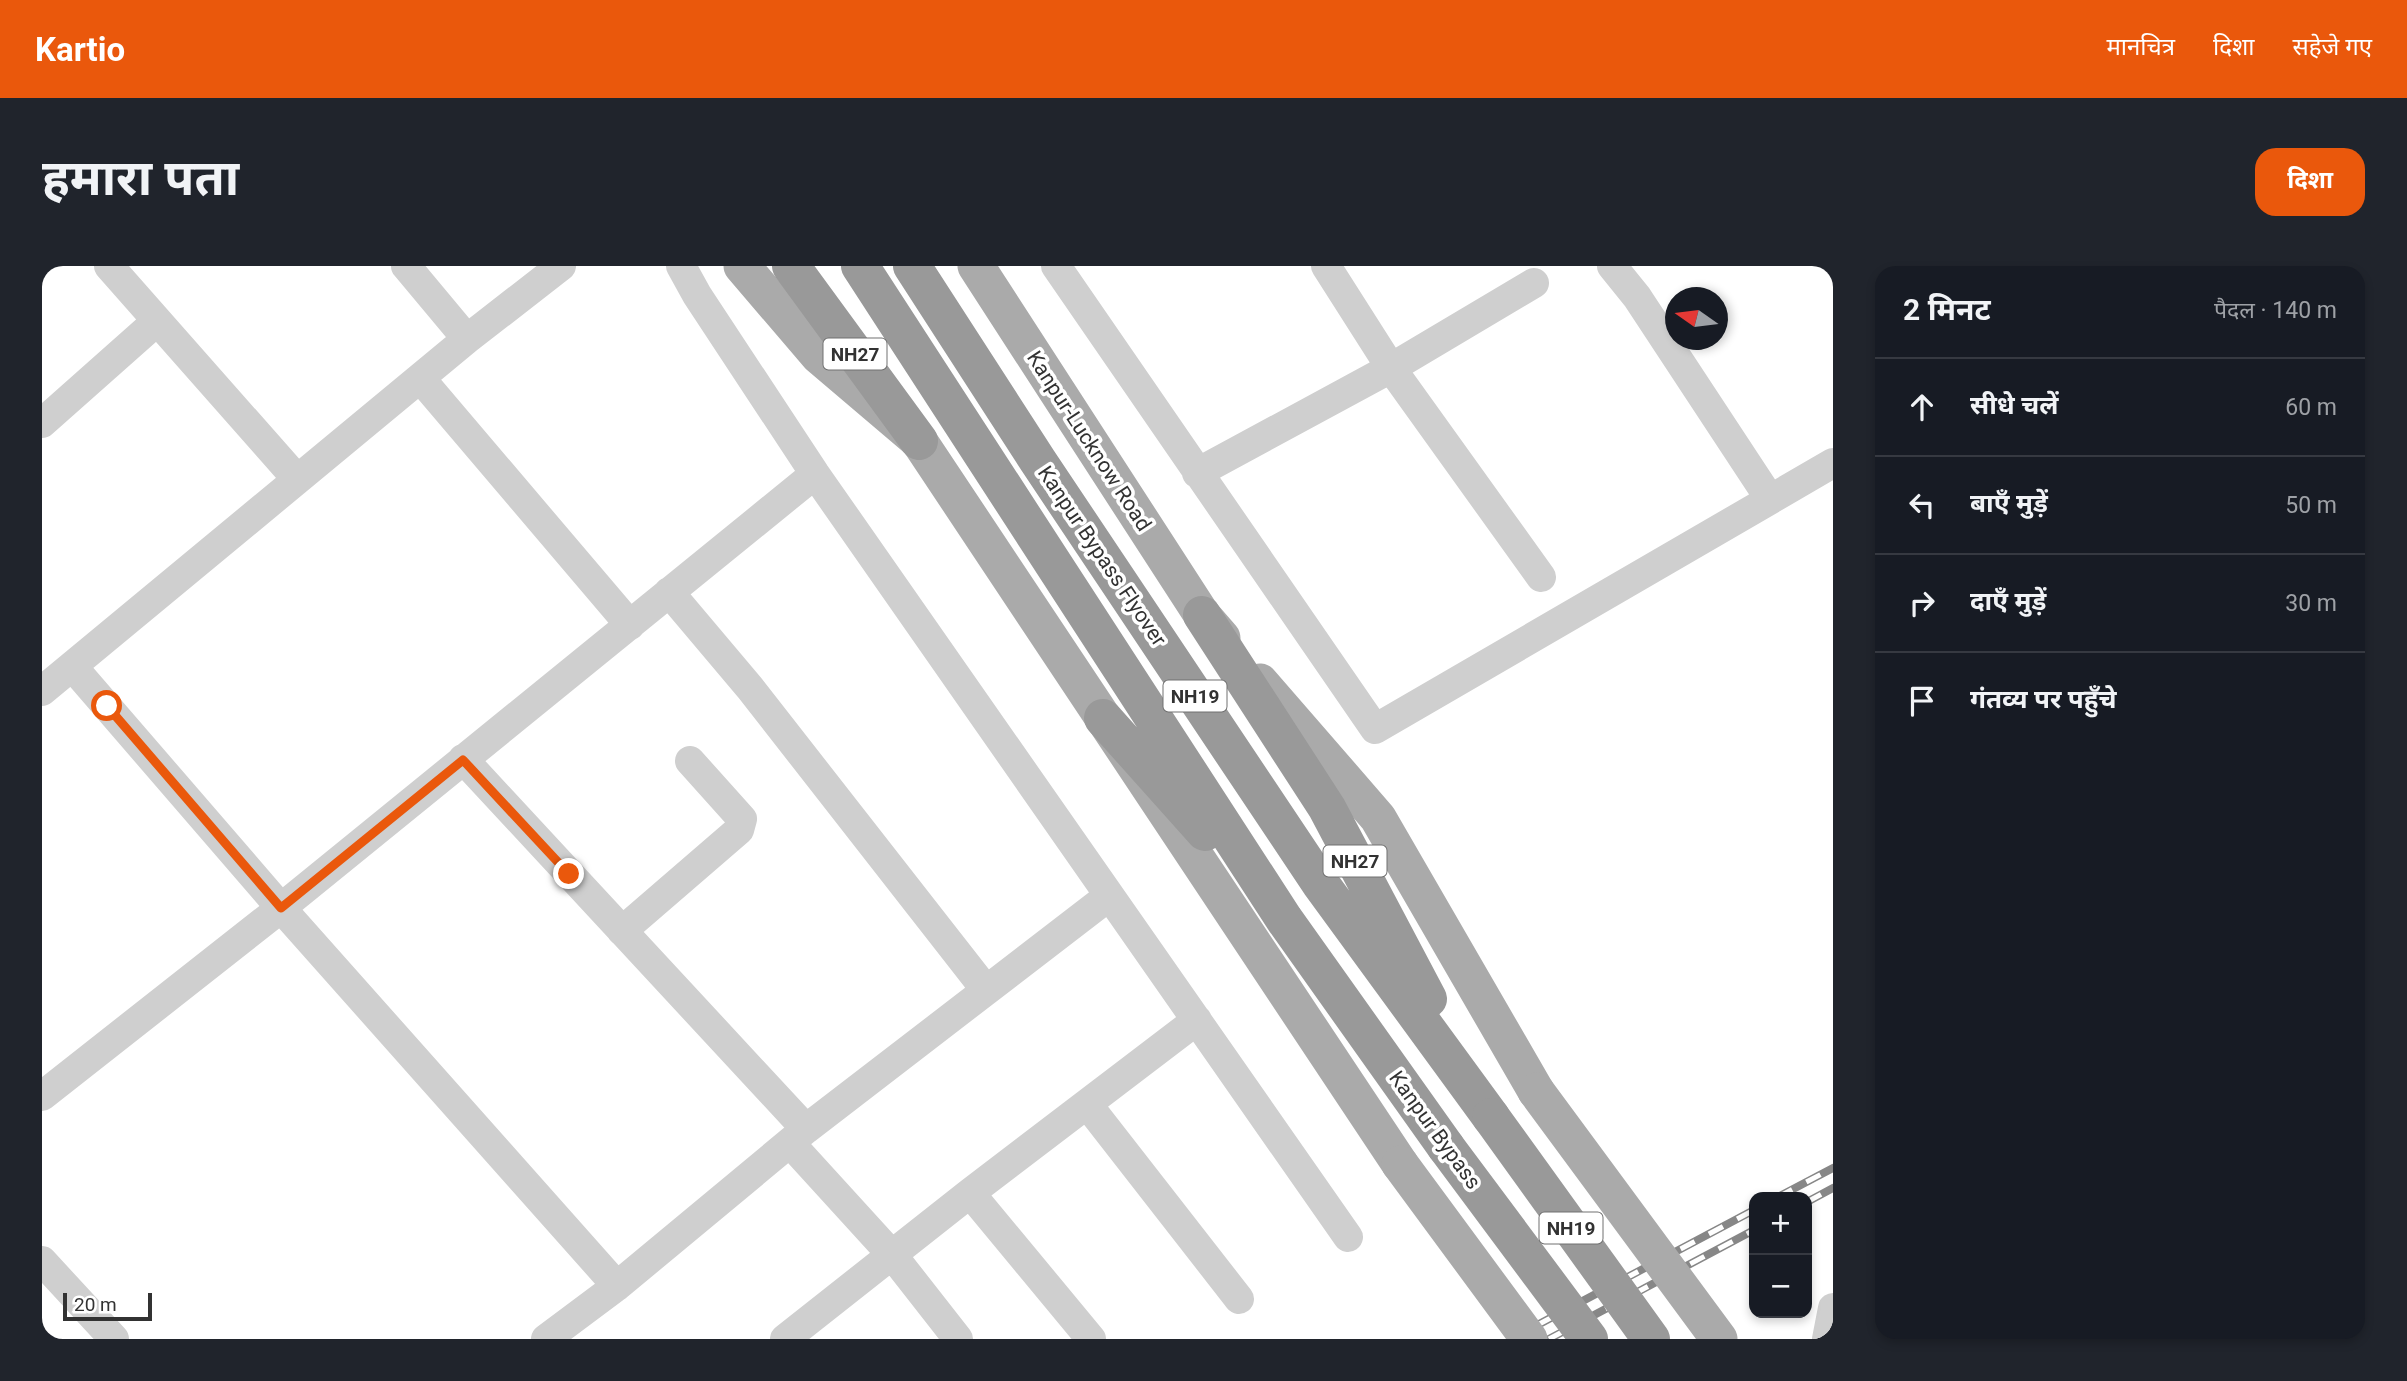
<!DOCTYPE html>
<html lang="hi">
<head>
<meta charset="utf-8">
<style>
  body { margin:0; font-family:Roboto,"Noto Sans Devanagari",sans-serif; background:#20242c; color:#f1f3f6 }
  .controls { position:absolute; right:21px; bottom:21px; display:grid; overflow:hidden; border-radius:14px; box-shadow:0 4px 10px #0003 }
  .controls button { width:63px; height:63px; display:grid; place-items:center; padding:0; border:0; border-bottom:2px solid #363941; background:#171b24; color:#f1f3f6; font:35px sans-serif }
  .compass { position:absolute; left:1623px; top:21px; width:63px; height:63px; border-radius:50%; background:#171b24; box-shadow:0 4px 10px #0003; rotate:284deg }
  .scale { position:absolute; left:21px; bottom:18px; width:89px; box-sizing:border-box; padding-left:7px; border:4px solid #323232; border-top:0; font-size:19px; line-height:24px; white-space:nowrap; color:#323232; -webkit-text-stroke:5px #fff; paint-order:stroke }
  .stop { position:absolute; width:21px; height:21px; margin:-16px; border:5px solid #ea580c; border-radius:50%; background:#fff }
  .stop.end { background:#ea580c; border-color:#fff; box-shadow:0 2px 7px #0008 }
  .list { margin:0; padding:0; list-style:none }
  h2 { display:flex; justify-content:space-between; align-items:center; height:91px; margin:0; padding:0 28px; font-size:30px }
  h2 small { font-size:23px; font-weight:400; color:#9ea1a6 }
  .list li { display:grid; grid-template-columns:46px 1fr auto; gap:21px; align-items:center; box-sizing:border-box; height:98px; padding:0 28px; border-top:2px solid #363941 }
  .list b { display:block; font-size:26px; white-space:nowrap }
  .list em { font-size:23px; font-style:normal; color:#9ea1a6 }
  .icon { flex:none; width:38px; height:38px; fill:none; stroke:currentColor; stroke-width:2; stroke-linecap:round; stroke-linejoin:round }
  .map { position:relative; flex:none; width:1791px; height:1073px; overflow:hidden; border-radius:21px }
  header { display:flex; align-items:center; gap:42px; box-sizing:border-box; height:98px; padding:0 35px; background:#ea580c; color:#fff }
  header strong { font-size:33px }
  nav { display:flex; gap:38px; margin-inline-start:auto; font-size:24px }
  .intro { display:flex; align-items:center; justify-content:space-between; box-sizing:border-box; height:168px; padding:0 42px }
  h1 { margin:0; font-size:49px }
  .button { padding:18px 32px; border-radius:21px; background:#ea580c; color:#fff; font-size:24px; font-weight:700 }
  main { display:flex; gap:42px; padding:0 42px }
  aside { flex:1; background:#171b24; border-radius:21px; box-shadow:0 4px 10px #0003 }
  .map>svg:first-child { display:block }
  .lines { fill:none; stroke-linecap:round; stroke-linejoin:round }
  .minor { stroke:#cfcfcf; stroke-width:30 }
  .major { stroke:#aaa; stroke-width:37 }
  .highway { stroke:#999; stroke-width:38 }
  .rail-casing { stroke:#878787; stroke-width:8 }
  .rail { stroke:#fff; stroke-width:5; stroke-dasharray:16; stroke-linecap:butt }
  .major-bridge { stroke:#aaa; stroke-width:37 }
  .highway-bridge { stroke:#999; stroke-width:38 }
  .route { stroke:#ea580c; stroke-width:9 }
  .labels { text-anchor:middle; stroke-width:7; stroke-linejoin:round; paint-order:stroke }
  .shield { fill:#fff; stroke:#707070; stroke-width:2 }
  .shield-label { font-size:19px; font-weight:bold; fill:#323232 }
  .street-label { font-size:21px; fill:#323232; stroke:#fff }
</style>
</head>
<body>
<header>
<strong>Kartio</strong>
<nav><a>मानचित्र</a><a>दिशा</a><a>सहेजे गए</a></nav>
</header>
<div class="intro"><h1>हमारा पता</h1><a class="button">दिशा</a></div>
<main>
<div class="map">
<svg width="1791" height="1073" viewBox="0 0 1791 1073">
  <rect width="100%" height="100%" fill="#fff"/>
  <g class="lines">
    <path class="minor" d="M 67,0 L 255,213
      M 364,0 L 425,73
      M 639,0 L 655,29 L 773,208 L 1306,971
      M 1014,0 L 1333,463 L 1791,197
      M 1570,0 L 1595,31 L 1728,233
      M 1492,17 L 1349,102 L 1499,311
      M 378,112 L 588,359
      M 0,157 L 115,55
      M 1155,207 L 1349,102 L 1284,0
      M 627,326 L 708,422 L 944,724
      M 30,400 L 239,642 L 575,1020
      M 0,425 L 425,73 L 519,0
      M 421,493 L 764,863
      M 580,665 L 697,564 L 700,553 L 648,495
      M 0,830 L 239,642 L 773,208
      M 1045,838 L 1197,1033
      M 748,877 L 851,990 L 916,1073
      M 928,927 L 1049,1073
      M 0,995 L 72,1073
      M 504,1073 L 575,1020 L 764,863 L 1067,630
      M 743,1073 L 928,927 L 1155,754
      M 1785,1073 L 1791,1042"/>
    <path class="major" d="M 700,0 L 777,90 L 877,175 L 1358,898
      M 934,0 L 1160,349 L 1180,372
      M 1218,416 L 1336,552 L 1494,825"/>
    <path class="highway" d="M 749,0 L 877,175
      M 818,0 L 1242,653 L 1404,881
      M 870,0 L 996,195 L 1278,617 L 1449,851
      M 1160,349 L 1285,542 L 1386,733
      M 1061,452 L 1163,566"/>
    <defs>
      <path id="rail" d="M 1736,931 L 1791,902
        M 1765,936 L 1791,922
        M 1469,1073 L 1712,944
        M 1507,1073 L 1712,964"/>
    </defs>
    <use href="#rail" class="rail-casing"/>
    <use href="#rail" class="rail"/>
    <path class="major-bridge" d="M 1494,825 L 1677,1073
      M 1358,898 L 1487,1073"/>
    <path class="highway-bridge" d="M 1449,851 L 1609,1073
      M 1404,881 L 1547,1073"/>
  </g>
  <g class="lines">
    <path class="route" d="M 65,440 L 239,642 L 421,494 L 527,608"/>
  </g>
  <g class="labels">
    <g class="shield">
      <rect x="781.5" y="72.5" width="63" height="31" rx="5"/>
      <rect x="1121.5" y="414.5" width="63" height="31" rx="5"/>
      <rect x="1281.5" y="579.5" width="63" height="31" rx="5"/>
      <rect x="1497.5" y="946.5" width="63" height="31" rx="5"/>
    </g>
    <g class="shield-label">
      <text x="813" y="95">NH27</text>
      <text x="1153" y="437">NH19</text>
      <text x="1313" y="602">NH27</text>
      <text x="1529" y="969">NH19</text>
    </g>
    <g class="street-label">
      <text transform="translate(1047 175) rotate(57)" y="7">Kanpur-Lucknow Road</text>
      <text transform="translate(1060 290) rotate(56)" y="7">Kanpur Bypass Flyover</text>
      <text transform="translate(1393 864) rotate(54)" y="7">Kanpur Bypass</text>
    </g>
  </g>
</svg>
<div class="controls">
<button>+</button>
<button>−</button>
</div>
<svg class="compass" viewBox="-18 -18 36 36"><path d="M0-13l5 13h-10z" fill="#e53935"/><path d="M0 13l5-13h-10z" fill="#9ea1a6"/></svg>
<div class="scale">20 m</div>
<div class="stop" style="left:65px;top:440px"></div>
<div class="stop end" style="left:527px;top:608px"></div>
</div>
<aside>
<h2>2 मिनट<small>पैदल · 140 m</small></h2>
<ul class="list">
<li><svg class="icon" aria-label="ahead" viewBox="0 0 24 24"><path d="M12 20V5M6 11l6-6 6 6"/></svg><div><b>सीधे चलें</b></div><em>60 m</em></li>
<li><svg class="icon" aria-label="left" viewBox="0 0 24 24"><path d="M17 20v-9H6M10 6l-5 5 5 5"/></svg><div><b>बाएँ मुड़ें</b></div><em>50 m</em></li>
<li><svg class="icon" aria-label="right" viewBox="0 0 24 24"><path d="M7 20v-9h11M14 6l5 5-5 5"/></svg><div><b>दाएँ मुड़ें</b></div><em>30 m</em></li>
<li><svg class="icon" aria-label="arrive" viewBox="0 0 24 24"><path d="M6 21V4h12l-3 4 3 4H6"/></svg><div><b>गंतव्य पर पहुँचे</b></div></li>
</ul>
</aside>
</main>
</body>
</html>
